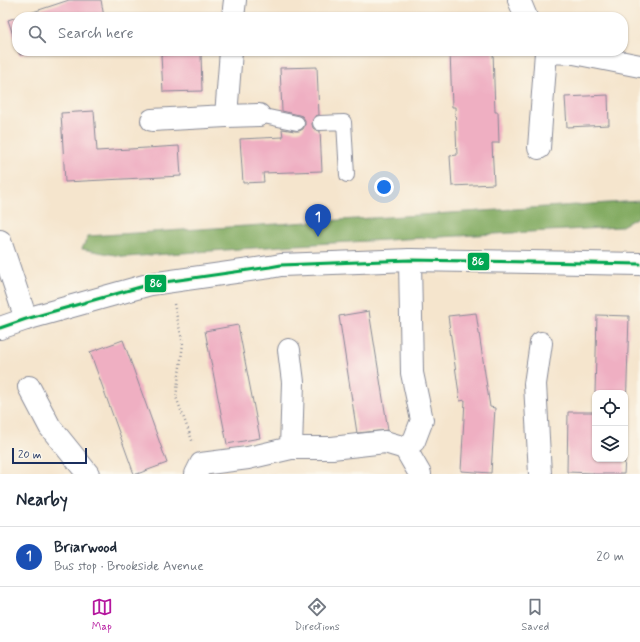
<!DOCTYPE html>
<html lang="en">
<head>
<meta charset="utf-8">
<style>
  body { margin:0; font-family:Mynerve,sans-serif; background:#f6f6f7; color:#1f2937 }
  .controls { position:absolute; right:12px; bottom:12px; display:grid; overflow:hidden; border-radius:8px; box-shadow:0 1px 3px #0004 }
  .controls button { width:36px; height:36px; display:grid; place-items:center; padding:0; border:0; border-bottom:1px solid #e0e1e3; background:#fff; color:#1f2937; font:20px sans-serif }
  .scale { position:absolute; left:12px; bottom:10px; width:75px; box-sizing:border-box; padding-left:4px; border:2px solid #1b2f5e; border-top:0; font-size:11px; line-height:14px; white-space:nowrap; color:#1b2f5e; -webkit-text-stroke:3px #fbf7ec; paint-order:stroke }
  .you { position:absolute; left:384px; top:187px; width:14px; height:14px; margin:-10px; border:3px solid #fff; border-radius:50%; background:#1a73e8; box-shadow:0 0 0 6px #1a73e833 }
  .badge { display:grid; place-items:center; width:26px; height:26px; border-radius:50%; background:#b5179e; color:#fff; font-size:13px; font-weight:700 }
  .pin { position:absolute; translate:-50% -33px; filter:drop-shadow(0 1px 2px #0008) }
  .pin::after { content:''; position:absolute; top:21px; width:14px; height:12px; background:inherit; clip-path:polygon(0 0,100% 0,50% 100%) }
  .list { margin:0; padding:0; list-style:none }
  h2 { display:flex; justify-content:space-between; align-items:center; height:52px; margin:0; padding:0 16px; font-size:17px }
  h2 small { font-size:13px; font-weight:400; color:#747a83 }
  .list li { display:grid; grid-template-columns:26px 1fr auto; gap:12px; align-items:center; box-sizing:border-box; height:60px; padding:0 16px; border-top:1px solid #e0e1e3 }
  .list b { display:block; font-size:15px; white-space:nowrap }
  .list p { margin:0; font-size:13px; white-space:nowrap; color:#747a83 }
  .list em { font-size:13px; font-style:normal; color:#747a83 }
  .icon { flex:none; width:22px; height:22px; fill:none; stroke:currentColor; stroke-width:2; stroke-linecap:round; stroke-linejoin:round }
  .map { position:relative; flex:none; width:640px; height:474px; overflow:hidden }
  .search { position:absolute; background:#fff; box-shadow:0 1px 3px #0004; left:12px; right:12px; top:12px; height:44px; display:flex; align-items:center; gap:10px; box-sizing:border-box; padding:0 14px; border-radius:16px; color:#747a83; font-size:15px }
  .sheet { height:112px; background:#fff }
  nav { display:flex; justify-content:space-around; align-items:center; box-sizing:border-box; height:56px; border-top:1px solid #e0e1e3; background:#fff; font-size:11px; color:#747a83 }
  nav a { display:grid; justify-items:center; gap:2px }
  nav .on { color:#b5179e }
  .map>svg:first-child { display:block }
  .forest { fill:#83ab62; stroke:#4f6d60 }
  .building { fill:#efafc2 }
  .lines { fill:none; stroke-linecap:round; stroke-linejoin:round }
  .service-casing { stroke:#888a96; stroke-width:16 }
  .minor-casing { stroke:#888a96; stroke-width:24 }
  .tertiary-casing { stroke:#888a96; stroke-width:24 }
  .path { stroke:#888a96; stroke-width:2.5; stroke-dasharray:1 3; stroke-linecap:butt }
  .service { stroke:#fff; stroke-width:14 }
  .minor { stroke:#fff; stroke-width:22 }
  .tertiary { stroke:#fff; stroke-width:22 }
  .bus-1-casing { stroke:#fbf7ec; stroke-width:6 }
  .bus-1 { stroke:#00a651; stroke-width:3 }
  .line-badge { stroke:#fbf7ec; stroke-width:1.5 }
  .badge-label { font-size:11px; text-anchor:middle; font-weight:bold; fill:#fff }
</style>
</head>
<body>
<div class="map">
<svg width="640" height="474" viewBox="0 0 640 474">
  <rect width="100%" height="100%" fill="#fbf7ec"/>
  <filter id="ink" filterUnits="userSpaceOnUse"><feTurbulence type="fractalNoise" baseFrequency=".025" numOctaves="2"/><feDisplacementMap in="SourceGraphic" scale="8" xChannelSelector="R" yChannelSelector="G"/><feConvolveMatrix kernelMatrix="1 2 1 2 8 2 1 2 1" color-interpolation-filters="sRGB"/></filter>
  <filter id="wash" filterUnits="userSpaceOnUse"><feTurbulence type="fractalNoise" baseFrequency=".012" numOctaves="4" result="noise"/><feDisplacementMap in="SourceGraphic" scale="16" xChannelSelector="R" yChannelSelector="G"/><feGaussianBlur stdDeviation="0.9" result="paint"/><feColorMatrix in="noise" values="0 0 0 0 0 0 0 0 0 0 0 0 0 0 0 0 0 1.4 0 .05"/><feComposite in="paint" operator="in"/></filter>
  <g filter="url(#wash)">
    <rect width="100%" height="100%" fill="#f5e5cd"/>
    <path class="forest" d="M 640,201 L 640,216 L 620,227 L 296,245 L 126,257 L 82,249 L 88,236 Z"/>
    <g id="blocks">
      <path class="building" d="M 69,0 L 101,0 L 104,17 L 18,17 Z
        M 17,17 L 17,47 L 8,20 Z
        M 18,51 L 34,51 L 20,55 Z
        M 450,51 L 493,51 L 495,112 L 498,112 L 499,143 L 492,143 L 494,184 L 452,186 L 450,156 L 457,155 L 455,107 L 452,107 Z
        M 201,53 L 202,91 L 163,92 L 161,55 Z
        M 317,67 L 319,115 L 315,116 L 313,119 L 312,124 L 313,128 L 316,130 L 320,131 L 322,171 L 263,173 L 264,182 L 243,183 L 240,139 L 283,137 L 282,129 L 295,131 L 299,131 L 303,129 L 305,125 L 305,120 L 302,116 L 299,115 L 282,111 L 280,68 Z
        M 608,95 L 609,125 L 567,127 L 565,97 Z
        M 94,111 L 97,151 L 179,146 L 181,176 L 65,182 L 61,113 Z
        M 369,311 L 388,430 L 357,433 L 339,316 Z
        M 476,313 L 490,407 L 495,408 L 491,473 L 461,471 L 465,400 L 460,401 L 448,316 Z
        M 597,315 L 629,316 L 625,444 L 625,393 L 595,393 Z
        M 238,325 L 260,438 L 227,444 L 205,331 Z
        M 123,340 L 167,463 L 137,474 L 134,474 L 90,352 Z
        M 595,397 L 595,459 L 625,459 L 624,474 L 593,474 L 593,473 L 567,472 L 568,412 L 595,412 Z"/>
    </g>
  </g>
  <g filter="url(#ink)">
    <use href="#blocks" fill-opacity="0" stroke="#888a96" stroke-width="1"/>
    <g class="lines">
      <defs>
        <path id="service" d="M 259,115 L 297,123
          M 320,123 L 344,122 L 347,175"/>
        <path id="minor" d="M 519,0 L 526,17
          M 233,17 L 235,0
          M 226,116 L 259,115
          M 152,120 L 226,116 L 231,51
          M 539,148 L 546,52 L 574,53 L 640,66
          M 0,241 L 26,319
          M 289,350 L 293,382 L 291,448
          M 29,387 L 50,427 L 88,474
          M 405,448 L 420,474
          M 196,474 L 201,464 L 248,458 L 291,448 L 332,448 L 385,442 L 405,448 L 414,441 L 422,420 L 412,373 L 410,260
          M 540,474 L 535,384 L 541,343"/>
        <path id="tertiary" d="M 0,328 L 26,319 L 151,284 L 270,267 L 281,265 L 410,260 L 640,264"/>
      </defs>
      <use href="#service" class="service-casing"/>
      <use href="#minor" class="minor-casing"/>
      <use href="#tertiary" class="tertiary-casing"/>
      <path class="path" d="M 174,304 L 183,344 L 176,397 L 193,443"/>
      <use href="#service" class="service"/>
      <use href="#minor" class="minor"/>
      <use href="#tertiary" class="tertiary"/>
      <defs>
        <path id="bus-1" d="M 0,328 L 26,319 L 151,284 L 270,267 L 281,265 L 410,260 L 640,264"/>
      </defs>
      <use href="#bus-1" class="bus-1-casing"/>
      <use href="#bus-1" class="bus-1"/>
    </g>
  </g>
  <g class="line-badge">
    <rect x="467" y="252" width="23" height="19" rx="4" fill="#00a651"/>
    <rect x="144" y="274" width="23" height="19" rx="4" fill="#00a651"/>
  </g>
  <g class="badge-label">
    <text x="478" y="265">86</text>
    <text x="156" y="287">86</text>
  </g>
</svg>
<div class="controls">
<button><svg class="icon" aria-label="locate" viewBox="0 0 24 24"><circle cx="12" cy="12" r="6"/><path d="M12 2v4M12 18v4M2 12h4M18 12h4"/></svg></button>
<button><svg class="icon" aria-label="layers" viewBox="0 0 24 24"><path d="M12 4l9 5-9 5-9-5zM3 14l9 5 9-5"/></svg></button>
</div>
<div class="scale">20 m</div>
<div class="you"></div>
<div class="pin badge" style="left:318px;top:237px;background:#1a4fb4">1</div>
<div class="search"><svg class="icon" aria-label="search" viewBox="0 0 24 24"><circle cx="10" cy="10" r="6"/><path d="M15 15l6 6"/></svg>Search here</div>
</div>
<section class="sheet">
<h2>Nearby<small></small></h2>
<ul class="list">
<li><span class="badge" style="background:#1a4fb4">1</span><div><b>Briarwood</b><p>Bus stop · Brookside Avenue</p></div><em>20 m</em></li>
</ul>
</section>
<nav>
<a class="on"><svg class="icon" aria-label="map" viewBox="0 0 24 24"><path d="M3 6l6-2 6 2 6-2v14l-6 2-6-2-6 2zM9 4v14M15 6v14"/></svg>Map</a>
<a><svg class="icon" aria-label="directions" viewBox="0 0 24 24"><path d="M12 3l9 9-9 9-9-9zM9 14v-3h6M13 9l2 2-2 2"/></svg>Directions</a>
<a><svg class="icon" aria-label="saved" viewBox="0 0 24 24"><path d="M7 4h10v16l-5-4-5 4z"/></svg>Saved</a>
</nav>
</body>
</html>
